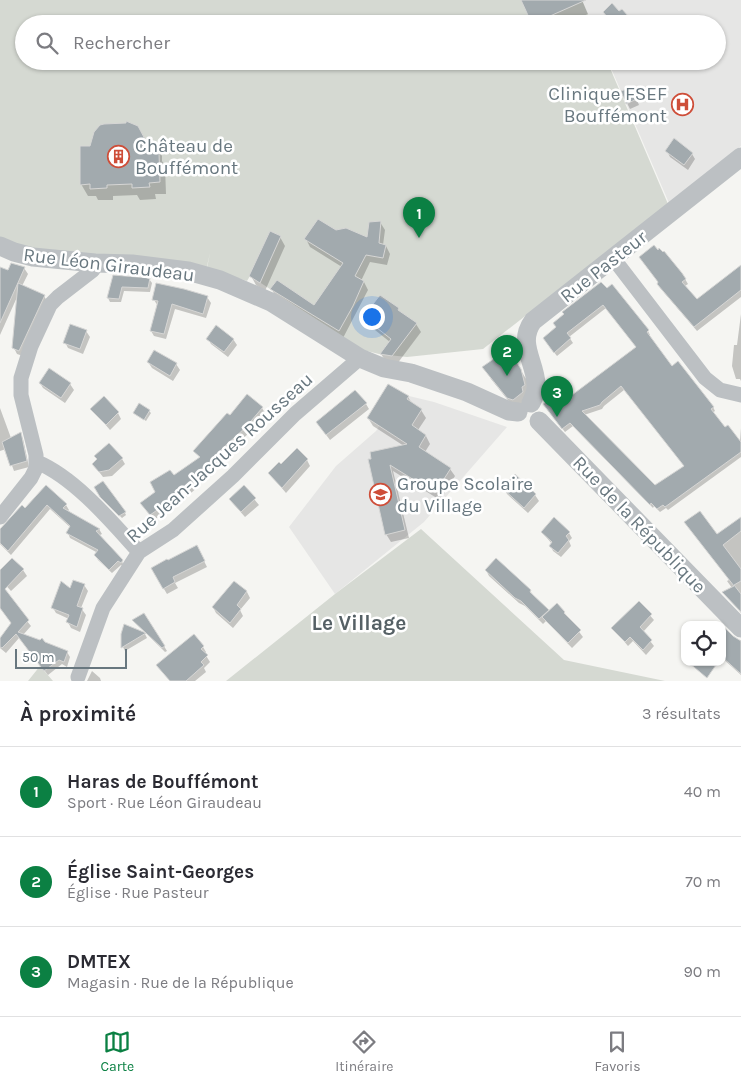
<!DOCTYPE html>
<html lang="fr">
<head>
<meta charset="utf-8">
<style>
  body { margin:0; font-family:Karla,sans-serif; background:#f7f7f7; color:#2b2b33 }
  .controls { position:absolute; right:15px; bottom:15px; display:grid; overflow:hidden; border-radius:10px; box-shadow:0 1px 4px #0004 }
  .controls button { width:45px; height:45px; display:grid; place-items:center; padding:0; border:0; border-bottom:1px solid #e1e1e2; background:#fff; color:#2b2b33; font:25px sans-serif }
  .scale { position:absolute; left:15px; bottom:12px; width:112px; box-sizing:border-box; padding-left:5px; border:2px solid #68777f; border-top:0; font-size:14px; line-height:18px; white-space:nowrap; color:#68777f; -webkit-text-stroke:4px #fff; paint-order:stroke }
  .you { position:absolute; left:371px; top:316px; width:18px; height:18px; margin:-12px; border:4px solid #fff; border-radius:50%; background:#1a73e8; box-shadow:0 0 0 8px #1a73e833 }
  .badge { display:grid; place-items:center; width:32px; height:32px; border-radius:50%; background:#0b8043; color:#fff; font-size:16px; font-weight:700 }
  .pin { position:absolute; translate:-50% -41px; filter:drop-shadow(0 1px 2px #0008) }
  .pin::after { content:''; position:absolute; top:26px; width:18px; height:15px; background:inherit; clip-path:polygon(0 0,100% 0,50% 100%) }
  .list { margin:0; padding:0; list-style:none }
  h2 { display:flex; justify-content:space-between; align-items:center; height:65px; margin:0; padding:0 20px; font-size:21px }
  h2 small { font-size:16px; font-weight:400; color:#7c7c81 }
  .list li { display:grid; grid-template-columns:32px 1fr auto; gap:15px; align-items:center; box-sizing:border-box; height:90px; padding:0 20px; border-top:1px solid #e1e1e2 }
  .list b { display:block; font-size:19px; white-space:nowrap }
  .list p { margin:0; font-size:16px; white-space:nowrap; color:#7c7c81 }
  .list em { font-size:16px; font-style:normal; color:#7c7c81 }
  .icon { flex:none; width:28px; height:28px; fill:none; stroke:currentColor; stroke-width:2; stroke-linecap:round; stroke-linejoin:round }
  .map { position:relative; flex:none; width:741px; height:681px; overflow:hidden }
  .search { position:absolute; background:#fff; box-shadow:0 1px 4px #0004; left:15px; right:15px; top:15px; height:55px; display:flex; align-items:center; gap:12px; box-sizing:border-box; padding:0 18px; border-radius:28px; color:#7c7c81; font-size:19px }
  .sheet { height:335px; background:#fff }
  nav { display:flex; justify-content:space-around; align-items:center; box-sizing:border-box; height:70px; border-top:1px solid #e1e1e2; background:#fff; font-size:14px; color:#7c7c81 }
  nav a { display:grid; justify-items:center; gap:2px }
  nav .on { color:#0b8043 }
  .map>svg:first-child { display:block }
  .built { fill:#e6e6e5 }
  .green { fill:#d5d9d2 }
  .shadow { fill:#0003; fill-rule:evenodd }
  .building { fill:#a2aaae; stroke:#d6d6d5; fill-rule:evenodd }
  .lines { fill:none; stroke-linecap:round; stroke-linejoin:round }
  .minor { stroke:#bcc0c3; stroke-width:15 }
  .tertiary { stroke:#bcc0c3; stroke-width:19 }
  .labels { text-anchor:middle; stroke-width:5; stroke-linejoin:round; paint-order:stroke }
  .poi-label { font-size:19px; fill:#68777f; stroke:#fff; text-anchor:start }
  .street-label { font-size:19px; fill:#68777f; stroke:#fff }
  .quarter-label { font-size:21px; font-weight:bold; fill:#556065; stroke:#fff }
</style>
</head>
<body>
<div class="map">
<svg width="741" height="681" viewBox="0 0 741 681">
  <rect width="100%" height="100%" fill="#f5f5f2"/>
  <path class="built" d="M 582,0 L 741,0 L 741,146 L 669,203 L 608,61 L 717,61 L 717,24 L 592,24 Z
    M 409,396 L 434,402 L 507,427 L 424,522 L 335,594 L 289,527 L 336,466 L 376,431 L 389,412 L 401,409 Z"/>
  <path class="green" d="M 0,0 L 582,0 L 592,24 L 24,24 L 24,61 L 607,61 L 668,204 L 483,349 L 407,357 L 379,354 L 363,350 L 250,276 L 247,281 L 207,268 L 210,253 L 205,275 L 0,246 Z
    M 421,529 L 564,660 L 665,681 L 226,681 L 335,594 Z
    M 40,666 L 53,681 L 28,681 Z"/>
  <path class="shadow" d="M 522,0 L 582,0 L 588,14 L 565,24 L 532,24 Z
    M 646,16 L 653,24 L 637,24 Z
    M 632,88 L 639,105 L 630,109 L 627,103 Z
    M 140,130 L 148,144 L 155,144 L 162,156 L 162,161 L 165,166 L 166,194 L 155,194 L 156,199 L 140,200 L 137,195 L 113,196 L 113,200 L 98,200 L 96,196 L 88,196 L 81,184 L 91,147 Z
    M 667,151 L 692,154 L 695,159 L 688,170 L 670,157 Z
    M 380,222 L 385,230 L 383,245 L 386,246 L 390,254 L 387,265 L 370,262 L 361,281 L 364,282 L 368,290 L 343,338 L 276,297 L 272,290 L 315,306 L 350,272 L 310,247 L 306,239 L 336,232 L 368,239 Z
    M 280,237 L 285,246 L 265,291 L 256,285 L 251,276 Z
    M 640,258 L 685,279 L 688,284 L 685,286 L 697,301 L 741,266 L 741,297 L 697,331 L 661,289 L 658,284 L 659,283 Z
    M 21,267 L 24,268 L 28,274 L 22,286 L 44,296 L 47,301 L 23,356 L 17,354 L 14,348 L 18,295 L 0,335 L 0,269 L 9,272 Z
    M 114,276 L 149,279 L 152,283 L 150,292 L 124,291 L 121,302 L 110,302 L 108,298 Z
    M 601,283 L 648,331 L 650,335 L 648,336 L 672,367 L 713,407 L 715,411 L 712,413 L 724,429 L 740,442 L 741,428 L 741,457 L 668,510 L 666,508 L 660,512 L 654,506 L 653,508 L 573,426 L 565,432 L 547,408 L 560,406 L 638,348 L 606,308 L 569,337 L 573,343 L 557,356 L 546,342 L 558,328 ZM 624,390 L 685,466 L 654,487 L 584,415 L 602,409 L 604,406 Z
    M 207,297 L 211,303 L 206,318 L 175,309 L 166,339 L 154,336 L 151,331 L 158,306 L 154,300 Z
    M 398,309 L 401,314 L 416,324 L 421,332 L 397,364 L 386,362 L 381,354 L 390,342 L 370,326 L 365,317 Z
    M 741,314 L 741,381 L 740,379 L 736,379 L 732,366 L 734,345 L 737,345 Z
    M 86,331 L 90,337 L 83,354 L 68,348 L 65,342 Z
    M 208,339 L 233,339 L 237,345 L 228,357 L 211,344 Z
    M 148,362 L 176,364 L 180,370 L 173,381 L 152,368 Z
    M 484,367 L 520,369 L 528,382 L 531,397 L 515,409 L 491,379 Z
    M 40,383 L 70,384 L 74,390 L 65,403 L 43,388 Z
    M 408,397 L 413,405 L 421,410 L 426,418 L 418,430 L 426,436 L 430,444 L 425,452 L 450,469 L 455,476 L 440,500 L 393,471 L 409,538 L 391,542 L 386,534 L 370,460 L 404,446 L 373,426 L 368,418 Z
    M 366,404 L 369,409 L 330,440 L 321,428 Z
    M 0,408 L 11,438 L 20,434 L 23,439 L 29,467 L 14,471 L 6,449 L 0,451 Z
    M 262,408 L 265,413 L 248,434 L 226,453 L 200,485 L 182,501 L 154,520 L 145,509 L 174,477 L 200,458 L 195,451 L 230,417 Z
    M 92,409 L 118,413 L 121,419 L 110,430 Z
    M 149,411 L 151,413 L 146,421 L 134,413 Z
    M 122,459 L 125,464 L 112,476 L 103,477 L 93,464 Z
    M 307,460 L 310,466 L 286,493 L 269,473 L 281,466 Z
    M 515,476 L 535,495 L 539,501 L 528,513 L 507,494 L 504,488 Z
    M 102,483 L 125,513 L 126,515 L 122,518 L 103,499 Z
    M 46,487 L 66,505 L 69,510 L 67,512 L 99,529 L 102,534 L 98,536 L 122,561 L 124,567 L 121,565 L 112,573 L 98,560 L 95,555 L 98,553 L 70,538 L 68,533 L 71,528 L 50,509 L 11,555 L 0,544 L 0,532 L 25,510 Z
    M 244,487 L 259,505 L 245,517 L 230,500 Z
    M 741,518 L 741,613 L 724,593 L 732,588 L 727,581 L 729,580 L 717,536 Z
    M 542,532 L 569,533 L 572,538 L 569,541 L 571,546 L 561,557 L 553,551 L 551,546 L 552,544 Z
    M 197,547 L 207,567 L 175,583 L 178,588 L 167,594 L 152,569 Z
    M 12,560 L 23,570 L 27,576 L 11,591 L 0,579 L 0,572 Z
    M 486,570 L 530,591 L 548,613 L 564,612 L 583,637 L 572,648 L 546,621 L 543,624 L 525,606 L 519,603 L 489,576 Z
    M 234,582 L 247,592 L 250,598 L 240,610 L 243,616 L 233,628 L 216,613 L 213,607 Z
    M 84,585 L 88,591 L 81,608 L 86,615 L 80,632 L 71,628 L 68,622 L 69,619 L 56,613 L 53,608 Z
    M 0,588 L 31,626 L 23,635 L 67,652 L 70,657 L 67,667 L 62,664 L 48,675 L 19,638 L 6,653 L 0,648 L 0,640 L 12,623 L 0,608 Z
    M 639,603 L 654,620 L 643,632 L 654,646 L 646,655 L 633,641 L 628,646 L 613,628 Z
    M 144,614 L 167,651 L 165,652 L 134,621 Z
    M 125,626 L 145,634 L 147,638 L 125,651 L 123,647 L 122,634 Z
    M 722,630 L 737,640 L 741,640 L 741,675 L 722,658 Z
    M 203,647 L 206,652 L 205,654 L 210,662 L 204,668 L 206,672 L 195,681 L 170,681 L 158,666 Z
    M 92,671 L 100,678 L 101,681 L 87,681 Z"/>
  <path class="building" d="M 521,0 L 586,0 L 532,24 Z
    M 612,3 L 619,11 L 622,9 L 635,24 L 604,24 L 609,19 L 603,12 Z
    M 632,87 L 637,99 L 626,104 L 621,91 Z
    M 126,121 L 138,126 L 147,143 L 156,143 L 156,152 L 159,153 L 160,182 L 149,183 L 150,187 L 132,188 L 132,184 L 107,185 L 107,188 L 90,189 L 90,184 L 80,185 L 80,146 L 90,146 L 94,132 L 100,125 L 104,124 L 126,123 Z
    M 674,138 L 693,153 L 684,165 L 665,151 Z
    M 318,219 L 336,230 L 346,228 L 367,237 L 369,222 L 381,221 L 379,243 L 386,245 L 383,258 L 366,255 L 355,276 L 364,281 L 353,306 L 339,331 L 270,289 L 277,280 L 314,305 L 343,263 L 304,239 Z
    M 270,231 L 281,236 L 260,283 L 249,276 Z
    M 654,245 L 658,250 L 659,248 L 663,252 L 664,251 L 682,273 L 686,279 L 682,282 L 697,299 L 741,265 L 741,290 L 694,327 L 657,284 L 658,282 L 639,257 Z
    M 11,263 L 25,267 L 0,323 L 0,267 L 8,270 Z
    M 113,275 L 150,278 L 148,288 L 122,287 L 119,299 L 107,298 Z
    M 601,282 L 607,288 L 612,284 L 616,289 L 649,330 L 647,332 L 672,366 L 678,361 L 714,407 L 711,409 L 725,427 L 728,425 L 741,442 L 741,452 L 665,507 L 663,505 L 657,509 L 651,503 L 650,505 L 570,423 L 562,429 L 543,404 L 554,396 L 560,404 L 636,347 L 603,305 L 567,333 L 571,338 L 554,353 L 543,338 L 556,327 L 553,323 L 564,314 L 562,312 ZM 621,386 L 684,466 L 655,485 L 582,411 L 600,405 L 602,402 Z
    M 18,283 L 45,295 L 19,351 L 12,348 Z
    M 156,283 L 184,289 L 208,296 L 203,314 L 172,304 L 164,334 L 150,331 L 158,301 L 152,300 Z
    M 380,295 L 399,308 L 398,310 L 417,323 L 392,356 L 380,354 L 391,339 L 363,317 Z
    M 70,324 L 87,330 L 80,349 L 63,343 Z
    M 216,325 L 234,339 L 224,352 L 206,339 Z
    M 508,349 L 521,369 L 525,385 L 522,387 L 523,392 L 513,400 L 507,398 L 482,367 Z
    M 154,350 L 177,363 L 170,376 L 147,362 Z
    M 49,368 L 71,383 L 61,398 L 39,383 Z
    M 388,384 L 409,396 L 407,399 L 422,409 L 412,425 L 426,435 L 419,447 L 451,468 L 435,493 L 390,465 L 405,530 L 385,535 L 368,459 L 371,459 L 370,452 L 407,444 L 367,418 Z
    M 355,390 L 367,403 L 326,435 L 316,422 Z
    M 247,394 L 263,407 L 245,428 L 224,447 L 198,479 L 179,495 L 150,515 L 140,503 L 155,492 L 150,482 L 170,470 L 174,475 L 200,457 L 193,451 L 227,413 L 230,415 Z
    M 104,396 L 119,412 L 106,425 L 90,409 Z
    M 139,403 L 150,410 L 144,420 L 133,413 Z
    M 21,432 L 27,461 L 10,466 L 2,442 Z
    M 109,443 L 123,458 L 109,470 L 99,472 L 92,464 L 97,459 L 94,456 Z
    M 297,448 L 308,459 L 282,488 L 268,473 L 279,462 L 281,464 Z
    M 515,474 L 536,494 L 524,508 L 502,488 Z
    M 103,481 L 126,512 L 119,516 L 100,497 L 94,487 Z
    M 46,485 L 67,504 L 63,508 L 100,529 L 96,531 L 123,560 L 121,563 L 118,561 L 109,570 L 94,555 L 98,550 L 66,533 L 70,526 L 47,505 L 8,551 L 0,543 L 0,529 L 22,505 L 25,508 Z
    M 244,485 L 256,498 L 241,512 L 229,499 Z
    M 700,511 L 717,534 L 741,517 L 741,531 L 723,545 L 741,569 L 741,581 L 734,585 L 741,594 L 741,612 L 722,592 L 734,586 L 684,522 Z
    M 554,517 L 570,532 L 566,536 L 569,540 L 558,553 L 549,546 L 552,542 L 541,532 Z
    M 197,545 L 205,561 L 173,577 L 175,582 L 163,589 L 151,568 L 167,559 L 168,560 Z
    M 12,558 L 24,569 L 5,589 L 29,620 L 18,632 L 40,640 L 42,638 L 45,642 L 68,651 L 64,662 L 59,660 L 44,671 L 16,634 L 2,648 L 0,647 L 0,638 L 11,623 L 0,608 L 0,570 Z
    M 496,558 L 531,590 L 530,592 L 549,610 L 539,619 L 521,601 L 515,598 L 485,570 Z
    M 73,580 L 85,584 L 77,606 L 83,608 L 77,627 L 66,622 L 69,615 L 51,608 L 61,581 L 70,588 Z
    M 234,581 L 247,591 L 237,605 L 241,609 L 230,623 L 212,607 Z
    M 639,601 L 652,614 L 640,627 L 652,640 L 643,650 L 630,637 L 625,642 L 611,628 Z
    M 557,603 L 565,612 L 564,613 L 581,630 L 568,643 L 542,617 Z
    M 144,613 L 165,646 L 162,648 L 132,620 Z
    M 124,624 L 146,633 L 121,648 L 121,634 Z
    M 722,625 L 733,636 L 741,641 L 741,674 L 722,657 Z
    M 194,634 L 204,646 L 201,649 L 208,655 L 201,662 L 204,665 L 186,681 L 170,681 L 156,665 Z
    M 688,662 L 718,662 L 707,678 Z"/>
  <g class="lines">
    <path class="minor" d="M 613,258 L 705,378 L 720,390 L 741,395
      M 37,462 C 75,478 111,521 139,552
      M 0,517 L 31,478 L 36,468 L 36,455 L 21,395 L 21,378 L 31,346 L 50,305 L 58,297 L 93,270 L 95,263
      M 78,677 L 103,608 L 139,552 L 173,530 L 233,476 L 295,414 L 360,358"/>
    <path class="tertiary" d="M 0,246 L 14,252 L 33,257 L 95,263 L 132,264 L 188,271 L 220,280 L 271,302 L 360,358 L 384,368 L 411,373 L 467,392 L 509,411 L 518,412
      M 531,403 C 534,397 537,391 536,384 C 535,361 517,343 533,321 L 741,157
      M 539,421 L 741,628"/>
  </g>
  <defs>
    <symbol id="hospital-ring" viewBox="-11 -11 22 22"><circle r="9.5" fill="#fff" stroke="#ce4e39" stroke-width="1.5"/><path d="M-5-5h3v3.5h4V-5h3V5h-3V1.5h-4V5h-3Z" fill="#ce4e39"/></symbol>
    <symbol id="building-ring" viewBox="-11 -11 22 22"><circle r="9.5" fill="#fff" stroke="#ce4e39" stroke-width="1.5"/><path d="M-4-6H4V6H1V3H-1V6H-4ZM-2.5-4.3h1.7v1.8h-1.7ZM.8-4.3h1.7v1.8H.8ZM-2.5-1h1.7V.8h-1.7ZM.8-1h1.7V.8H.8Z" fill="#ce4e39"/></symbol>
    <symbol id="school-ring" viewBox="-11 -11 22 22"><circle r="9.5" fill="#fff" stroke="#ce4e39" stroke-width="1.5"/><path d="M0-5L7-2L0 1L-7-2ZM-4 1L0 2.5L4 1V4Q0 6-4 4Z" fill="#ce4e39"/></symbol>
  </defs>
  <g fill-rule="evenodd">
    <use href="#hospital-ring" x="670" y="92" width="25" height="25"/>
    <use href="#building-ring" x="106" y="144" width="25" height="25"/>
    <use href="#school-ring" x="368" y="482" width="25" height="25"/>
  </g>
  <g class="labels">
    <g class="poi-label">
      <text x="667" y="100" text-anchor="end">Clinique FSEF<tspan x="667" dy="22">Bouffémont</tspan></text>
      <text x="135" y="152">Château de<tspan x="135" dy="22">Bouffémont</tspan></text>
      <text x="397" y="490">Groupe Scolaire<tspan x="397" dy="22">du Village</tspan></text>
    </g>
    <g class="street-label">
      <text transform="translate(109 264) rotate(7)" y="7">Rue Léon Giraudeau</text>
      <text transform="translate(603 266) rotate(-38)" y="7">Rue Pasteur</text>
      <text transform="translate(219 457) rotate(-42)" y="7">Rue Jean-Jacques Rousseau</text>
      <text transform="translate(640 524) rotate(46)" y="7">Rue de la République</text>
    </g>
    <g class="quarter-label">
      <text x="359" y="630">Le Village</text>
    </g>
  </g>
</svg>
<div class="controls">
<button><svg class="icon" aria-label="locate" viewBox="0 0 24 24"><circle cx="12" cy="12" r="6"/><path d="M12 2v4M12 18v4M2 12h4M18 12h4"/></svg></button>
</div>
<div class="scale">50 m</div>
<div class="you"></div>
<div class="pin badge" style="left:419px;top:238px">1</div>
<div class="pin badge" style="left:507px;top:376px">2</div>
<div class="pin badge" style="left:557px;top:417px">3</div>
<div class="search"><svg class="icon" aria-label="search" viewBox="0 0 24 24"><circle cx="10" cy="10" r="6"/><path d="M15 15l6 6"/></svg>Rechercher</div>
</div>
<section class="sheet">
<h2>À proximité<small>3 résultats</small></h2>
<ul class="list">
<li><span class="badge">1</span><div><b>Haras de Bouffémont</b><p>Sport · Rue Léon Giraudeau</p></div><em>40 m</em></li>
<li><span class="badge">2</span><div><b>Église Saint-Georges</b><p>Église · Rue Pasteur</p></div><em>70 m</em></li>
<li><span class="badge">3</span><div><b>DMTEX</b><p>Magasin · Rue de la République</p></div><em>90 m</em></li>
</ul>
</section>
<nav>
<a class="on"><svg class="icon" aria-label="map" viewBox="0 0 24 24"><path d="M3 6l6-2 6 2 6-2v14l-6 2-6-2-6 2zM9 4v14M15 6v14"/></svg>Carte</a>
<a><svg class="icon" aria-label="directions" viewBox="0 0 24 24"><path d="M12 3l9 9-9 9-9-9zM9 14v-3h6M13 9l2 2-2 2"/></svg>Itinéraire</a>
<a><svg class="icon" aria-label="saved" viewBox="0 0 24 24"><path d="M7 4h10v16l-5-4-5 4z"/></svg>Favoris</a>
</nav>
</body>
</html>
